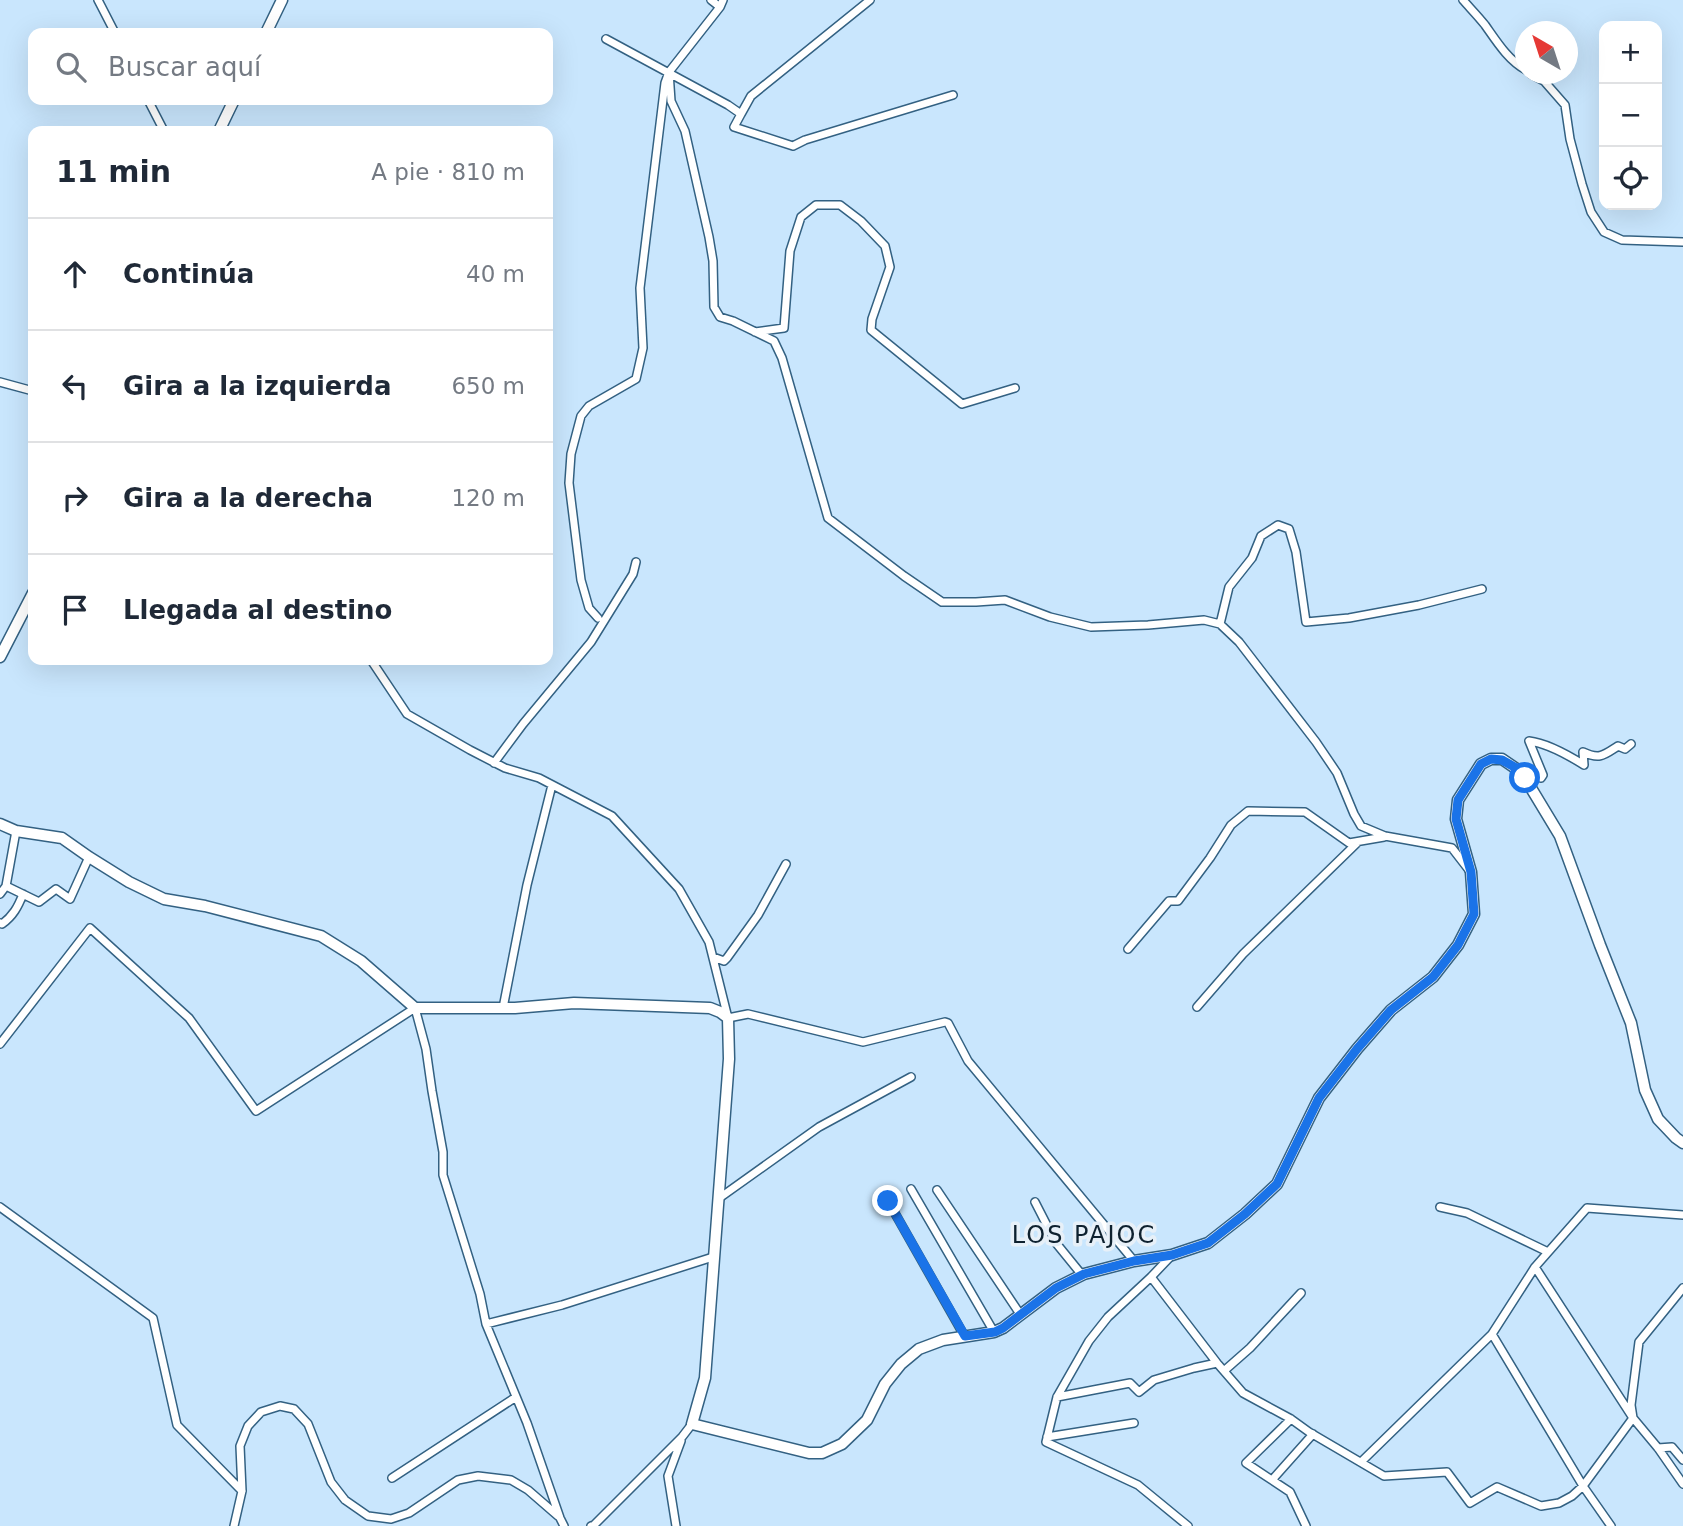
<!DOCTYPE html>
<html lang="es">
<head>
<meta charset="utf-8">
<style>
  body { margin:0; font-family:"DejaVu Sans",sans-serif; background:#f6f6f7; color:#1f2937 }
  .controls { position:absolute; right:21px; top:21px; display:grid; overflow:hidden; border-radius:14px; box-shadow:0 7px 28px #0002 }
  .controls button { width:63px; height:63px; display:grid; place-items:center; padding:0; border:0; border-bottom:2px solid #e0e1e3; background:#fff; color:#1f2937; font:35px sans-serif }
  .compass { position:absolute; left:1515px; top:21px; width:63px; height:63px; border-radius:50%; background:#fff; box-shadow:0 7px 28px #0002; rotate:321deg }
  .stop { position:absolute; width:21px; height:21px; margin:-16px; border:5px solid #1a73e8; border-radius:50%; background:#fff }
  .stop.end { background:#1a73e8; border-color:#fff; box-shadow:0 2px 7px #0008 }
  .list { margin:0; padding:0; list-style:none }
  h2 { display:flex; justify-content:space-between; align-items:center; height:91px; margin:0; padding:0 28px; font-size:30px }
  h2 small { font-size:23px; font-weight:400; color:#747a83 }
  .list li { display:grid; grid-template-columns:46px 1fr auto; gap:21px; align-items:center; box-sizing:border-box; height:112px; padding:0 28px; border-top:2px solid #e0e1e3 }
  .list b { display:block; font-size:26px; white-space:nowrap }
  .list em { font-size:23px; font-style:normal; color:#747a83 }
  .icon { flex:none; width:38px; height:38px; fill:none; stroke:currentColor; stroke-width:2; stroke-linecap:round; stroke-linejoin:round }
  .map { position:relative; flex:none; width:1683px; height:1526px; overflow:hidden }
  .search { position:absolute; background:#fff; box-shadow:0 7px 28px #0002; left:28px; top:28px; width:525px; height:77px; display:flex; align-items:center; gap:18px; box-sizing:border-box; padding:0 24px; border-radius:14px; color:#747a83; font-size:26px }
  .panel { position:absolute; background:#fff; box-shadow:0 7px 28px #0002; left:28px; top:126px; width:525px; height:539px; border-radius:14px }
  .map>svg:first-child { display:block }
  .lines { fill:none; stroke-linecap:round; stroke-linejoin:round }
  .minor-casing { stroke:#336182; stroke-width:10 }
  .tertiary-casing { stroke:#336182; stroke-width:13 }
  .minor { stroke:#fff; stroke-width:7 }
  .tertiary { stroke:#fff; stroke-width:10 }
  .route { stroke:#1a73e8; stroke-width:9 }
  .labels { text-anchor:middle; stroke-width:7; stroke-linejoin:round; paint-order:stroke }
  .quarter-label { font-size:24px; letter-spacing:2px; fill:#0e212f; stroke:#e7f0f8 }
</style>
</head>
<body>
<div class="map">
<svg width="1683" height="1526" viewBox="0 0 1683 1526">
  <rect width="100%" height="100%" fill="#c9e6fd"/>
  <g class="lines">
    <defs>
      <path id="minor" d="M 98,0 L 115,33
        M 711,0 L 720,7
        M 1463,0 C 1470,8 1478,16 1485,25 C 1497,42 1508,60 1526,70
        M 606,39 L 728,105 L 741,114 L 734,127 L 793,146 L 805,140 L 953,95
        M 669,72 L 671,101 L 685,131 L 709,237 L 713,261 L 714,307 L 720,317 L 733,321 L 774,341 L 782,358 L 828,518 L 904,576 L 942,602 L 976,602 L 1005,600 L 1050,617 L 1091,627 L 1148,625 L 1204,620 L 1220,624 L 1239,642 L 1316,742 L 1337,773 L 1354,814 L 1361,826 L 1385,836 L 1452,848 L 1469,870
        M 1531,74 L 1544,81 L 1565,105 L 1570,139 L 1582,184 L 1591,212 L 1604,232 L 1622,240 L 1683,242
        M 148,100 L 164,131
        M 741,114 L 751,96 L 870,0
        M 755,332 L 784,328 L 790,251 L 801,217 L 816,205 L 840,205 L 861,221 L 885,246 L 890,267 L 872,319 L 871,330 L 962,404 L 1015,388
        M 0,382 L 33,391
        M 598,618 L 589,608 L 581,580 L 569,483 L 571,454 L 581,416 L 589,406 L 636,379 L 643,348 L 640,288 L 665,83 L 669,72 L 720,7 L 723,0
        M 1220,624 L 1229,587 L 1252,558 L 1261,536 L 1278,525 L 1289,529 L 1296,552 L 1306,622 L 1349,618 L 1419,605 L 1482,589
        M 371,660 L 407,714 L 470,750 L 505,768 L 539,778 L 612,816 L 679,889 L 709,942 L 728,1018 L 748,1014 L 863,1042 L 945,1022 L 948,1023 L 968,1061 L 1134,1261
        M 494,763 L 523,724 L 591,642 L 633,574 L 636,562
        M 1525,778 L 1529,775 L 1541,778 L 1543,775 L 1529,741 C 1547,743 1568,755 1584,765 L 1583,752 C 1600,760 1604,755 1618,746 L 1625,749 L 1631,744
        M 6,886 L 39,902 L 56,889 L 70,899 L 89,857
        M 0,894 L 6,886 L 16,831
        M 0,923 L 2,924 C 13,916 18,907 23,894
        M 1128,949 L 1169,901 L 1178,901 L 1210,858 L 1231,825 L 1248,811 L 1305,812 L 1349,843 L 1384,837
        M 713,957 L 724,961 L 727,958 L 758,915 L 786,864
        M 1197,1007 L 1243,954 L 1357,843
        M 503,1008 L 527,885 L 552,785
        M 0,1044 L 90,928 L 189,1018 L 256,1111 L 415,1008 L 426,1049 L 432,1091 L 443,1152 L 443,1175 L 480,1294 L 486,1324 L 527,1423 L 560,1518 L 564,1526
        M 911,1189 L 994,1332
        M 937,1190 L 1020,1314
        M 718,1199 L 819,1127 L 911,1077
        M 888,1201 L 965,1337
        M 1035,1202 L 1056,1243 L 1082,1275
        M 0,1207 L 153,1318 L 177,1425 L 242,1491
        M 1440,1207 L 1467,1213 L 1548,1252
        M 1172,1255 L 1151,1277 L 1108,1317 L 1089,1341 L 1057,1397 L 1046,1442 L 1138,1485 L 1188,1526
        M 1535,1267 L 1633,1418 L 1658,1448 L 1683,1484
        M 1151,1277 L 1217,1363 L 1243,1393 L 1291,1419 L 1309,1432 L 1384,1476 L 1447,1472 L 1470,1503 L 1497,1487 L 1541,1506 L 1559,1503 L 1572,1496 L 1583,1486 L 1633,1418 L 1631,1405 L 1639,1342 L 1683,1288
        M 486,1324 L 562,1305 L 713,1257
        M 1492,1334 L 1583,1486 L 1611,1526
        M 1225,1370 L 1250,1348 L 1301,1293
        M 1057,1397 L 1130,1383 L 1139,1392 L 1154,1380 L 1194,1368 L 1217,1363
        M 1291,1419 L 1246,1463 L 1290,1492 L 1306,1526
        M 1047,1437 L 1134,1423
        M 1658,1448 L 1672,1447 L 1683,1460
        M 1361,1462 L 1492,1334 L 1535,1267 L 1587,1208 L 1683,1215
        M 392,1478 L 516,1397
        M 1272,1480 L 1313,1434
        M 234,1526 L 242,1491 L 240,1446 L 248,1426 L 261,1412 L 280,1406 L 294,1409 L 308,1424 L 331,1482 L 345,1500 L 368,1516 L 391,1519 L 409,1513 L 458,1480 L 478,1476 L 511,1480 L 528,1490 L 558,1516
        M 591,1526 L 594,1525 L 682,1437 L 692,1424
        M 676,1526 L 668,1476 L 681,1441"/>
      <path id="tertiary" d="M 266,33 L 282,0
        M 219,131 L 234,100
        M 0,657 L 33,593
        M 0,824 L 16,831 L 62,838 L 89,857 L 129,882 L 164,899 L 205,906 L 321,936 L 361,961 L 415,1008 L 515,1008 L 574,1003 L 710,1008 L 720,1012 L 728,1018 L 729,1059 L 705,1378 L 692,1424 L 809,1453 L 822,1453 L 842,1444 L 867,1420 L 885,1384 L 901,1364 L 919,1349 L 943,1340 L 994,1332 L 1003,1328 L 1056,1288 L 1084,1274 L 1134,1261 L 1172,1255 L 1208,1243 L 1245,1214 L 1277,1184 L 1319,1098 L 1357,1049 L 1391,1010 L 1433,977 L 1458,945 L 1474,914 L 1471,872 L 1456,819 L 1458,800 L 1481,764 L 1491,759 L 1502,759 L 1518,770 L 1525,778 L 1560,836 L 1600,945 L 1631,1023 L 1645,1090 L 1658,1119 L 1676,1138 L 1683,1143"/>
    </defs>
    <use href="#minor" class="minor-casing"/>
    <use href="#tertiary" class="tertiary-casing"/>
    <use href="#minor" class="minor"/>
    <use href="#tertiary" class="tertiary"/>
  </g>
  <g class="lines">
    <path class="route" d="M 888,1201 L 965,1336 L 995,1332 L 1003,1328 L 1056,1288 L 1084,1274 L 1134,1261 L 1172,1255 L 1208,1243 L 1245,1214 L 1277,1184 L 1319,1098 L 1357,1049 L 1391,1010 L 1433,977 L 1458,945 L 1474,914 L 1471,872 L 1456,819 L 1458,800 L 1481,764 L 1491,759 L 1502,760 L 1518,769 L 1525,778"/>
  </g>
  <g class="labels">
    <g class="quarter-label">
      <text x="1084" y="1243">LOS PAJOC</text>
    </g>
  </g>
</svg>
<div class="controls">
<button>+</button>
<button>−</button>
<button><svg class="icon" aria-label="locate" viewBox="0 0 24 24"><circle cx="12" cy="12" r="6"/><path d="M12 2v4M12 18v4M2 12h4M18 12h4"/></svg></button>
</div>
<svg class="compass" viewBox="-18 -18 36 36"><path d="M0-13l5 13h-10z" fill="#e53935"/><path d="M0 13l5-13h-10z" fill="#747a83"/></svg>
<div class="stop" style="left:1525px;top:778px"></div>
<div class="stop end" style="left:888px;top:1201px"></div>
<div class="search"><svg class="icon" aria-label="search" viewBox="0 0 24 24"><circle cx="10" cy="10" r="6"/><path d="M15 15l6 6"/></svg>Buscar aquí</div>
<section class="panel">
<h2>11 min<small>A pie · 810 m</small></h2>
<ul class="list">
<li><svg class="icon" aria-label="ahead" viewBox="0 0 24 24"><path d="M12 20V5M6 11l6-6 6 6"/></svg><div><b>Continúa</b></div><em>40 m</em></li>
<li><svg class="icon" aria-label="left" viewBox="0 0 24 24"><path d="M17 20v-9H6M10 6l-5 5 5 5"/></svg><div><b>Gira a la izquierda</b></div><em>650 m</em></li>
<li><svg class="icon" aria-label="right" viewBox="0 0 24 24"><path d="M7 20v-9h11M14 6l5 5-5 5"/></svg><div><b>Gira a la derecha</b></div><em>120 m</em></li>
<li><svg class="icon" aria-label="arrive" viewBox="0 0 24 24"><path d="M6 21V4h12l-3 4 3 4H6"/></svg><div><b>Llegada al destino</b></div></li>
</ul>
</section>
</div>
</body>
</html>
